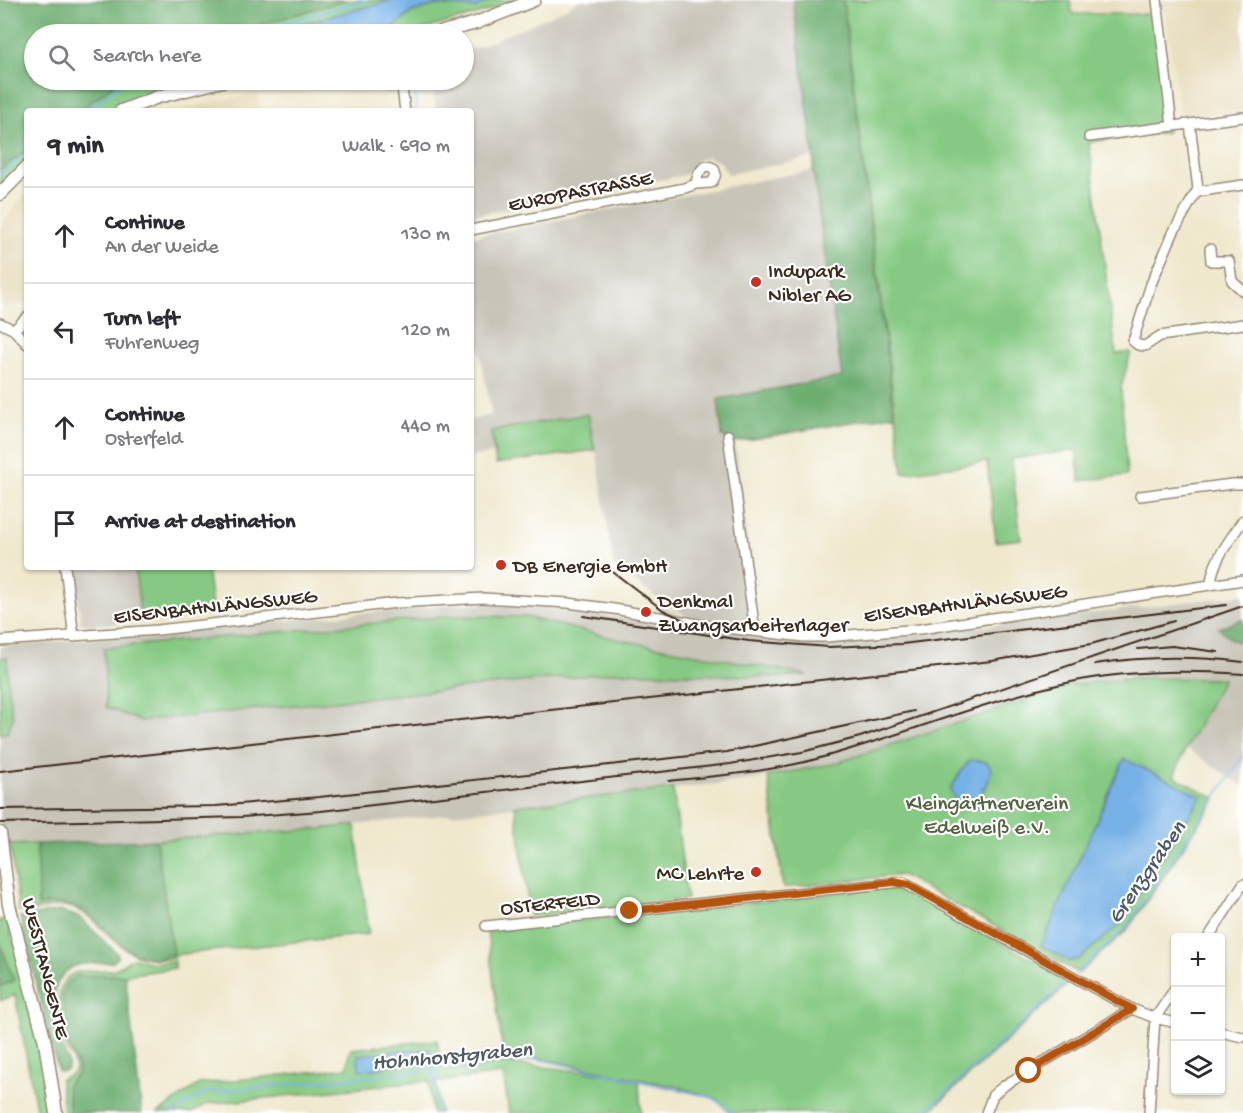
<!DOCTYPE html>
<html lang="en">
<head>
<meta charset="utf-8">
<style>
  body { margin:0; font-family:"Gochi Hand",sans-serif; background:#f7f7f7; color:#2b2b33 }
  .controls { position:absolute; right:18px; bottom:18px; display:grid; overflow:hidden; border-radius:6px; box-shadow:0 2px 4px #0004 }
  .controls button { width:54px; height:54px; display:grid; place-items:center; padding:0; border:0; border-bottom:2px solid #e1e1e2; background:#fff; color:#2b2b33; font:30px sans-serif }
  .stop { position:absolute; width:18px; height:18px; margin:-14px; border:4px solid #b45309; border-radius:50%; background:#fff }
  .stop.end { background:#b45309; border-color:#fff; box-shadow:0 2px 6px #0008 }
  .list { margin:0; padding:0; list-style:none }
  h2 { display:flex; justify-content:space-between; align-items:center; height:78px; margin:0; padding:0 24px; font-size:26px }
  h2 small { font-size:20px; font-weight:400; color:#7c7c81 }
  .list li { display:grid; grid-template-columns:39px 1fr auto; gap:18px; align-items:center; box-sizing:border-box; height:96px; padding:0 24px; border-top:2px solid #e1e1e2 }
  .list b { display:block; font-size:22px; white-space:nowrap }
  .list p { margin:0; font-size:20px; white-space:nowrap; color:#7c7c81 }
  .list em { font-size:20px; font-style:normal; color:#7c7c81 }
  .icon { flex:none; width:33px; height:33px; fill:none; stroke:currentColor; stroke-width:2; stroke-linecap:round; stroke-linejoin:round }
  .map { position:relative; flex:none; width:1243px; height:1113px; overflow:hidden }
  .search { position:absolute; background:#fff; box-shadow:0 2px 4px #0004; left:24px; top:24px; width:450px; height:66px; display:flex; align-items:center; gap:15px; box-sizing:border-box; padding:0 21px; border-radius:33px; color:#7c7c81; font-size:22px }
  .panel { position:absolute; background:#fff; box-shadow:0 2px 4px #0004; left:24px; top:108px; width:450px; height:462px; border-radius:6px }
  .map>svg:first-child { display:block }
  .built { fill:#e6daba }
  .industrial { fill:#c8c4b8 }
  .green { fill:#85c982; stroke:#607a50; stroke-width:1.5 }
  .forest { fill:#6cad70; stroke:#546c47; stroke-width:1.5 }
  .water { fill:#75b0e6; stroke:#586d82; stroke-width:1.5 }
  .lines { fill:none; stroke-linecap:round; stroke-linejoin:round }
  .stream { stroke:#75b0e6; stroke-width:2 }
  .minor-casing { stroke:#958976; stroke-width:12 }
  .major-casing { stroke:#958976; stroke-width:15 }
  .minor { stroke:#fff; stroke-width:9 }
  .major { stroke:#fff; stroke-width:12 }
  .rail { stroke:#3b2a1e; stroke-width:2 }
  .route { stroke:#b45309; stroke-width:8 }
  .poi-dot { fill:#c8321e; stroke:#fff; stroke-width:2 }
  .labels { text-anchor:middle; stroke-width:4.5; stroke-linejoin:round; paint-order:stroke }
  .street-label { font-size:21px; fill:#3b2a1e; stroke:#fff }
  .poi-label { font-size:21px; fill:#3b2a1e; stroke:#fff; text-anchor:start }
  .park-label { font-size:21px; fill:#556241; stroke:#fff }
  .water-label { font-size:22px; font-style:italic; fill:#4f5964; stroke:#fff }
</style>
</head>
<body>
<div class="map">
<svg width="1243" height="1113" viewBox="0 0 1243 1113">
  <rect width="100%" height="100%" fill="#fff"/>
  <filter id="ink" filterUnits="userSpaceOnUse"><feTurbulence type="fractalNoise" baseFrequency=".0167" numOctaves="2"/><feDisplacementMap in="SourceGraphic" scale="12" xChannelSelector="R" yChannelSelector="G"/><feConvolveMatrix kernelMatrix="1 2 1 2 8 2 1 2 1" color-interpolation-filters="sRGB"/></filter>
  <filter id="wash" filterUnits="userSpaceOnUse"><feTurbulence type="fractalNoise" baseFrequency=".008" numOctaves="4" result="noise"/><feDisplacementMap in="SourceGraphic" scale="24" xChannelSelector="R" yChannelSelector="G"/><feGaussianBlur stdDeviation="1.35" result="paint"/><feColorMatrix in="noise" values="0 0 0 0 0 0 0 0 0 0 0 0 0 0 0 0 0 1.4 0 .05"/><feComposite in="paint" operator="in"/></filter>
  <g filter="url(#wash)">
    <rect width="100%" height="100%" fill="#efe8cd"/>
    <path class="built" d="M 1070,0 L 1243,0 L 1243,110 L 1185,118 L 1180,112 L 1165,14 L 1072,14 Z
      M 258,93 L 261,111 L 177,111 L 190,107 Z
      M 27,193 L 27,303 L 1,308 L 0,227 L 19,200 Z"/>
    <path class="industrial" d="M 580,0 L 793,0 L 814,157 L 728,174 L 719,161 L 707,157 L 700,159 L 685,175 L 471,216 L 471,111 L 436,111 L 432,80 L 464,80 L 464,51 L 481,46 L 557,13 Z
      M 813,170 L 842,377 L 722,436 L 735,442 L 744,507 L 752,601 L 751,628 L 807,640 L 922,634 L 1243,595 L 1243,619 L 1220,628 L 1232,640 L 1243,643 L 1243,786 L 1186,748 L 1223,679 L 1145,678 L 1072,684 L 833,764 L 751,780 L 320,829 L 156,840 L 0,845 L 0,647 L 462,604 L 522,604 L 657,623 L 661,605 L 689,620 L 704,622 L 689,617 L 658,599 L 616,567 L 614,569 L 598,462 L 588,415 L 491,431 L 495,453 L 471,457 L 471,420 L 492,415 L 476,333 L 479,327 L 471,267 L 471,237 Z
      M 73,567 L 135,567 L 142,622 L 88,625 L 81,623 Z"/>
    <path class="green" d="M 346,0 L 514,0 L 479,14 L 406,34 L 228,34 Z
      M 843,0 L 1070,0 L 1072,14 L 1155,14 L 1167,132 L 1089,142 L 1116,354 L 1131,352 L 1121,388 L 1127,475 L 1080,481 L 1076,450 L 1011,459 L 1021,539 L 996,542 L 987,462 L 903,473 Z
      M 120,80 L 211,80 L 115,111 L 79,111 Z
      M 273,80 L 323,80 L 267,89 L 266,81 Z
      M 378,80 L 395,80 L 396,86 L 394,91 L 386,92 Z
      M 27,150 L 27,164 L 0,189 L 0,170 Z
      M 588,414 L 595,450 L 496,464 L 491,431 Z
      M 135,567 L 207,567 L 213,613 L 141,621 Z
      M 452,616 L 526,617 L 621,640 L 807,675 L 779,677 L 619,672 L 140,721 L 106,707 L 104,648 Z
      M 7,657 L 8,689 L 13,718 L 7,733 L 0,733 L 0,658 Z
      M 1145,678 L 1223,679 L 1186,748 L 1174,776 L 1216,799 L 1127,930 L 1079,973 L 902,875 L 783,888 L 768,776 L 833,764 L 1072,685 Z
      M 673,789 L 687,899 L 530,916 L 515,806 Z
      M 355,825 L 369,934 L 173,955 L 174,959 C 136,961 127,953 100,927 C 93,921 87,914 78,910 C 57,900 38,914 19,911 L 10,845 L 37,844 L 38,906 C 60,901 76,903 94,917 L 173,955 L 156,840 L 320,829 Z
      M 900,886 L 1071,981 L 928,1113 L 730,1113 L 716,1099 L 682,1088 L 538,1058 L 504,1061 L 487,931 Z
      M 6,918 L 38,1025 L 53,1113 L 37,1113 L 15,995 L 0,1001 L 0,986 L 14,981 L 0,943 L 0,920 Z
      M 134,958 L 152,963 L 174,962 L 175,968 L 125,975 L 77,976 L 70,1047 L 77,1061 L 78,1073 L 67,1085 L 70,1113 L 64,1113 L 60,1080 L 73,1073 L 75,1068 C 74,1058 67,1052 65,1042 C 59,1022 50,980 77,972 C 89,969 102,972 114,969 C 122,968 125,960 134,958 Z
      M 437,1040 L 442,1070 L 506,1063 L 607,1074 L 639,1082 L 641,1113 L 509,1113 L 503,1074 L 436,1082 L 440,1113 L 432,1113 L 429,1081 L 207,1104 L 192,1113 L 158,1113 L 199,1084 L 347,1068 L 350,1049 Z"/>
    <path class="forest" d="M 0,0 L 346,0 L 228,34 L 34,34 L 34,80 L 120,80 L 79,111 L 27,111 L 27,150 L 0,170 Z
      M 793,0 L 843,0 L 894,415 L 735,442 L 722,436 L 718,399 L 842,377 L 813,170 L 814,157 Z
      M 1243,619 L 1243,643 L 1232,640 L 1219,628 Z
      M 156,840 L 173,955 C 167,956 160,958 154,958 C 103,955 105,892 38,906 L 37,844 Z
      M 60,911 L 79,917 L 118,954 L 118,958 L 113,962 C 103,963 78,963 71,968 C 43,985 57,1021 63,1047 C 64,1055 70,1060 68,1069 L 61,1072 L 58,1071 L 20,917 Z
      M 0,943 L 14,981 L 0,986 Z
      M 125,975 L 142,1113 L 70,1113 L 67,1085 L 78,1074 L 78,1067 L 67,1040 L 62,997 L 67,983 L 77,976 Z"/>
    <path class="water" d="M 392,0 L 490,0 L 476,8 L 436,5 L 412,12 L 389,32 L 377,34 L 263,34 Z
      M 1124,759 L 1202,796 L 1119,925 L 1078,960 L 1074,959 L 1071,962 L 1041,946 Z
      M 970,760 L 986,762 L 992,769 L 986,788 L 982,787 L 984,795 L 976,808 C 963,809 955,801 950,790 L 960,773 Z
      M 430,1049 L 431,1063 L 392,1065 L 391,1051 Z
      M 384,1053 L 385,1068 L 359,1070 L 358,1055 Z"/>
    <g class="lines">
      <path class="stream" d="M 245,34 L 366,0
        M 414,80 L 416,111
        M 85,111 L 127,80
        M 0,174 L 27,154
        M 1075,975 L 1125,929 L 1243,757
        M 433,1069 L 439,1113
        M 172,1113 L 204,1093 L 538,1059 L 712,1097 L 732,1113
        M 924,1113 L 1070,979"/>
    </g>
  </g>
  <g filter="url(#ink)">
    <g class="lines">
      <defs>
        <path id="minor" d="M 1157,0 L 1172,126
          M 401,80 L 405,111
          M 1190,124 L 1198,189 L 1174,231 L 1151,284 L 1133,341 L 1138,345 L 1145,346 L 1160,336 L 1243,324
          M 1089,137 L 1243,117
          M 1198,189 L 1202,191 L 1243,185
          M 471,230 L 685,188 L 696,184 L 711,183 C 726,167 699,155 696,184
          M 1210,249 L 1211,261 L 1229,261 L 1232,281 L 1243,291
          M 0,323 L 14,330 L 27,344
          M 14,330 L 27,317
          M 728,435 L 755,631
          M 1140,496 L 1232,484 L 1243,484
          M 65,567 L 74,637
          M 1211,585 C 1211,562 1231,539 1243,520
          M 0,641 L 158,630 L 397,603 L 483,598 L 568,603 L 614,609 L 709,626 L 804,637 L 826,637 L 920,629 L 1243,580
          M 486,926 L 902,882 L 1132,1009 L 1155,1018 L 1176,1023
          M 1208,938 L 1243,884
          M 1220,1032 L 1243,1037
          M 986,1113 L 993,1095 L 1005,1085 L 1132,1009
          M 1149,1113 L 1155,1018 L 1176,987"/>
        <path id="major" d="M 435,34 L 476,23 L 534,0
          M 121,111 L 158,97 L 226,80
          M 0,194 L 27,167
          M 0,833 L 9,905 L 45,1042 L 56,1113"/>
      </defs>
      <use href="#minor" class="minor-casing"/>
      <use href="#major" class="major-casing"/>
      <use href="#minor" class="minor"/>
      <use href="#major" class="major"/>
      <path class="rail" d="M 613,572 L 663,610 L 702,629
        M 583,616 L 749,641 L 829,647 L 902,644 L 1226,605
        M 1138,649 L 1172,646 L 1218,652
        M 1095,664 C 1145,656 1193,656 1243,662
        M 0,771 L 992,661 L 1091,644 L 1174,621
        M 669,781 C 716,776 764,772 809,761 C 897,738 981,701 1071,682 C 1128,670 1185,670 1243,674
        M 0,809 L 216,806 L 319,797 L 727,752 L 914,711
        M 0,823 L 242,817 L 321,811 L 730,764 L 802,752 L 860,737 L 1243,606"/>
    </g>
  </g>
  <g class="lines" filter="url(#ink)">
    <path class="route" d="M 630,911 L 894,882 L 909,885 L 1132,1009 L 1029,1071"/>
  </g>
  <g class="poi-dot">
    <circle cx="756" cy="282" r="6"/>
    <circle cx="501" cy="565" r="6"/>
    <circle cx="646" cy="612" r="6"/>
    <circle cx="756" cy="872" r="6"/>
  </g>
  <g class="labels">
    <g class="street-label">
      <text transform="translate(580 190) rotate(-11)" y="7">EUROPASTRASSE</text>
      <text transform="translate(965 602) rotate(-7)" y="7">EISENBAHNLÄNGSWEG</text>
      <text transform="translate(215 605) rotate(-6)" y="7">EISENBAHNLÄNGSWEG</text>
      <text transform="translate(550 902) rotate(-6)" y="7">OSTERFELD</text>
      <text transform="translate(47 968) rotate(76)" y="7">WESTTANGENTE</text>
    </g>
    <g class="poi-label">
      <text x="768" y="277">Indupark<tspan x="768" dy="24">Nibler AG</tspan></text>
      <text x="513" y="572">DB Energie GmbH</text>
      <text x="658" y="607">Denkmal<tspan x="658" dy="24">Zwangsarbeiterlager</tspan></text>
      <text x="744" y="879" text-anchor="end">MC Lehrte</text>
    </g>
    <g class="park-label">
      <text x="987" y="809">Kleingärtnerverein<tspan x="987" dy="24">Edelweiß e.V.</tspan></text>
    </g>
    <g class="water-label">
      <text transform="translate(1145 871) rotate(-55)" y="8">Grenzgraben</text>
      <text transform="translate(452 1054) rotate(-5)" y="8">Hohnhorstgraben</text>
    </g>
  </g>
</svg>
<div class="controls">
<button>+</button>
<button>−</button>
<button><svg class="icon" aria-label="layers" viewBox="0 0 24 24"><path d="M12 4l9 5-9 5-9-5zM3 14l9 5 9-5"/></svg></button>
</div>
<div class="stop" style="left:1029px;top:1071px"></div>
<div class="stop end" style="left:630px;top:911px"></div>
<div class="search"><svg class="icon" aria-label="search" viewBox="0 0 24 24"><circle cx="10" cy="10" r="6"/><path d="M15 15l6 6"/></svg>Search here</div>
<section class="panel">
<h2>9 min<small>Walk · 690 m</small></h2>
<ul class="list">
<li><svg class="icon" aria-label="ahead" viewBox="0 0 24 24"><path d="M12 20V5M6 11l6-6 6 6"/></svg><div><b>Continue</b><p>An der Weide</p></div><em>130 m</em></li>
<li><svg class="icon" aria-label="left" viewBox="0 0 24 24"><path d="M17 20v-9H6M10 6l-5 5 5 5"/></svg><div><b>Turn left</b><p>Fuhrenweg</p></div><em>120 m</em></li>
<li><svg class="icon" aria-label="ahead" viewBox="0 0 24 24"><path d="M12 20V5M6 11l6-6 6 6"/></svg><div><b>Continue</b><p>Osterfeld</p></div><em>440 m</em></li>
<li><svg class="icon" aria-label="arrive" viewBox="0 0 24 24"><path d="M6 21V4h12l-3 4 3 4H6"/></svg><div><b>Arrive at destination</b></div></li>
</ul>
</section>
</div>
</body>
</html>
